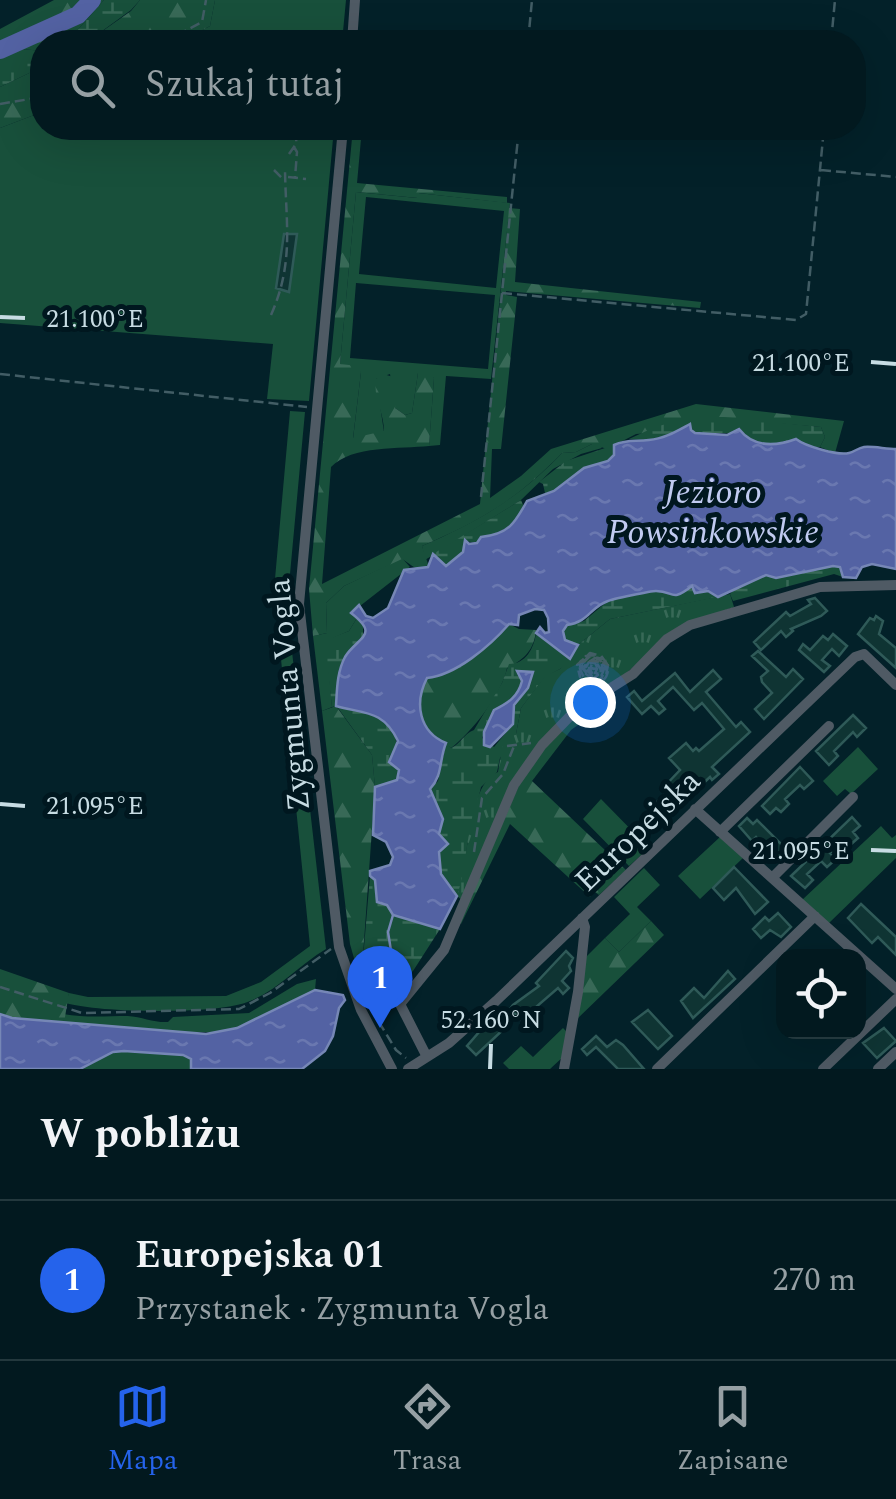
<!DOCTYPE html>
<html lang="pl">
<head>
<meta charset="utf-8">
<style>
  body { margin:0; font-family:Spectral,serif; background:#0c2228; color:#f1f3f6 }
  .controls { position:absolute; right:30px; bottom:30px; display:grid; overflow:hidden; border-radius:20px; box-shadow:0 10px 40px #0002 }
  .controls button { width:90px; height:90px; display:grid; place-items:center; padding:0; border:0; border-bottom:2px solid #23383d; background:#02191f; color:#f1f3f6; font:50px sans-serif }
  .you { position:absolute; left:590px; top:702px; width:35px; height:35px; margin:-25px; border:8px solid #fff; border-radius:50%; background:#1a73e8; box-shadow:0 0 0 15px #1a73e833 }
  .badge { display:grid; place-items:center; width:65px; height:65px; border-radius:50%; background:#2563eb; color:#fff; font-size:32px; font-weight:700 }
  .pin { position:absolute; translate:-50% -82px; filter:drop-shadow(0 2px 5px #0008) }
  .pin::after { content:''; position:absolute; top:52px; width:35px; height:30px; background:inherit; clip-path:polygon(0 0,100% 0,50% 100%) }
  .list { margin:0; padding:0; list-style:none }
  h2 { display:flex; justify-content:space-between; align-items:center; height:130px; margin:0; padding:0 40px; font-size:42px }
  h2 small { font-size:32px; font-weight:400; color:#96a0a4 }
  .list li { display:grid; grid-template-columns:65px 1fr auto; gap:30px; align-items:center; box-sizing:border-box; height:160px; padding:0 40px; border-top:2px solid #23383d }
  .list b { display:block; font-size:38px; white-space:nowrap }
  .list p { margin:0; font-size:32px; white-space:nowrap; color:#96a0a4 }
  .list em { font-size:32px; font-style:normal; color:#96a0a4 }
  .icon { flex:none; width:55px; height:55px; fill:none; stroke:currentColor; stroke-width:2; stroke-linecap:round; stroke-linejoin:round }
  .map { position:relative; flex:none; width:896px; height:1069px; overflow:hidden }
  .search { position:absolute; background:#02191f; box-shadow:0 10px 40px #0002; left:30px; right:30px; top:30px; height:110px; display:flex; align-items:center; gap:25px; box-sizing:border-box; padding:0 35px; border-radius:40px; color:#96a0a4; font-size:38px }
  .sheet { height:290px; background:#02191f }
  nav { display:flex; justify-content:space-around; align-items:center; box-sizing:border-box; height:140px; border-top:2px solid #23383d; background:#02191f; font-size:28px; color:#96a0a4 }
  nav a { display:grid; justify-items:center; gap:5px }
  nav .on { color:#2563eb }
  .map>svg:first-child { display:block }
  .green { fill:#18503b; fill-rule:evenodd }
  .forest { fill:url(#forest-firs) }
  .wetland { fill:url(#wetland-marsh); fill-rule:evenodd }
  .park { fill:url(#park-tufts) }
  .water { fill:url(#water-ripples); stroke:#7687b6; stroke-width:2.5 }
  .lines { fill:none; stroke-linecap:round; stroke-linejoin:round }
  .stream { stroke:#7687b6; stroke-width:2.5 }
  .river { stroke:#5362a3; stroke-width:18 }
  .building { fill:#0f3433; stroke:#2f5a58; stroke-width:2.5 }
  .path { stroke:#425d65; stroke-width:2.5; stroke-dasharray:10 5; stroke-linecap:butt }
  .minor { stroke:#4f5a64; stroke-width:10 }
  .ticks { fill:none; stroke:#c7dce3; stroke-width:4 }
  .labels { text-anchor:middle; stroke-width:10; stroke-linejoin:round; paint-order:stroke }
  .street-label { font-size:32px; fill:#c7dce3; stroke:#00171f }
  .water-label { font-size:35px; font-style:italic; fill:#c1cbf1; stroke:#00171f }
  .ticks-label { font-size:25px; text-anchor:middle; fill:#c7dce3; stroke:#00171f; stroke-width:10; stroke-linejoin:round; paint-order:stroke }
</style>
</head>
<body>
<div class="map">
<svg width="896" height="1069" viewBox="0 0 896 1069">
  <defs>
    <pattern id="forest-firs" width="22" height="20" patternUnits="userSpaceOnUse" patternTransform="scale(2.5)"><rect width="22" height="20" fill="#18503b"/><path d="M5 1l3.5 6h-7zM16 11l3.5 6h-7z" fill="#386957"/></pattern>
    <pattern id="wetland-marsh" width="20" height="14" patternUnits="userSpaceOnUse" patternTransform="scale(2.5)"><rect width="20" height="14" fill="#18503b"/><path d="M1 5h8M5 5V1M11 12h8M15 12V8" fill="none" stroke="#386957"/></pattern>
    <pattern id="park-tufts" width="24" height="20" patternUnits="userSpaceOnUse" patternTransform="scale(2.5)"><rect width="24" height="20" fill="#18503b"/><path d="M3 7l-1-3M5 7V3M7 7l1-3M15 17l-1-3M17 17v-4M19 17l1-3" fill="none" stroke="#386957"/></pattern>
    <pattern id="water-ripples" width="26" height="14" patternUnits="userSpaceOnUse" patternTransform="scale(2.5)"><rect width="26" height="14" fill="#5362a3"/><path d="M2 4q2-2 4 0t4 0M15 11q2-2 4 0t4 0" fill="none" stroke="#6a78b0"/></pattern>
  </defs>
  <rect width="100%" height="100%" fill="#032129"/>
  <path class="green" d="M 215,0 L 346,0 L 342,42 L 180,42 L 210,26 Z
    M 42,112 L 42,128 L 334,128 L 309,401 L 267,399 L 273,344 L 0,323 L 0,128 Z
    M 356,192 L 417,198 L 418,193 L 510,203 L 491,379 L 446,376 L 440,445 L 429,446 L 434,378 L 418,373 L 412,413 L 405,415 L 395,408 L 390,374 L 376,379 L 384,432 L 353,439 L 361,372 L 340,364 ZM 366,197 L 504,211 L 496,288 L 359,274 ZM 356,283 L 495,295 L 488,369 L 350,358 Z
    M 290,411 L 305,412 L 290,574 L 290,634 L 326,949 C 299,965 278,990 250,1001 C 219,1015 99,1013 66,1003 L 69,993 L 88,997 L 226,996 L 261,982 L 310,946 L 274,590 Z
    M 592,444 L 599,444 L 602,448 L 581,454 L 553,469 L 521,500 L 425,560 L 422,546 C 479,521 519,498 562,453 L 576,452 Z
    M 402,558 L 410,567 L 351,613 L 357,618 L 349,631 L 326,641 L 332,707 L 322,711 L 313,636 L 327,633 L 326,603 L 344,586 Z
    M 858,747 L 878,769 L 851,794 L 845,789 L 837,796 L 823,781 Z
    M 601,799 L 649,848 L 629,866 L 583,819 Z
    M 881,826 L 892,838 L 896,835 L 896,858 L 829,923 L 802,900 Z
    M 720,837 L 743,858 L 700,899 L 678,876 Z
    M 644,868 L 660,885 L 637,907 L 651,921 L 619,952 L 605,938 L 630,914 L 614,897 Z
    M 316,979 L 315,990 L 227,1032 L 173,1032 L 64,1023 L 63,1014 C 86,1018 106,1016 128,1016 C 142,1017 155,1023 168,1022 L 173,1017 L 249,1013 L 297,984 Z
    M 563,1028 L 568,1033 L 564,1056 L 550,1069 L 509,1069 L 503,1063 L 521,1046 L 533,1057 Z
    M 124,1051 L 183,1055 L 191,1059 L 191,1069 L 80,1069 L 113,1052 Z"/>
  <path class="forest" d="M 54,0 L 104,0 L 67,42 L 42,42 L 42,51 L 22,49 L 12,40 L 0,45 L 0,29 Z
    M 140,0 L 215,0 L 210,26 L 180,42 L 87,42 L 131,11 Z
    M 42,67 L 42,112 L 0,128 L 0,87 Z
    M 353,128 L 362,128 L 357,183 L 507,197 L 507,203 L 419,193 L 418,198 L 356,192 L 340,364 L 358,366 L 361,372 L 353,438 L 384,431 C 384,412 373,398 376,379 L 383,374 L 397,378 L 395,408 L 405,415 L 412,413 L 418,373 L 427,372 L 434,378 L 429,446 C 400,449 352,445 331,467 L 322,584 L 480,504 L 509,208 L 520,209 L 515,282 L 701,302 L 700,308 L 506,291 L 506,295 L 517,297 L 501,449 L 492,449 L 490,498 L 521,476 L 551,449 L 696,404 L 844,421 L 835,453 L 820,447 L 825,437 L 821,427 L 775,423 L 636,434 L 607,449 L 592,444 L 576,452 L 562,453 C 516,500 482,520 422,546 L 429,567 C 414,572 413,565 402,559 L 344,586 L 326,603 L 327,633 L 313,636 L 309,589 Z
    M 509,624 L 519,629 L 536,630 C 534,650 525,659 507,668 C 502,694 471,733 451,748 L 425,728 C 419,711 418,694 427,678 C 457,674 490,646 509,624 Z
    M 608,692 L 614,699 L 571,730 L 532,781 L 626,870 L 599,895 L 595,892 L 590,897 L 510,824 L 461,924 L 459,922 L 524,774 L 564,725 Z
    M 336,706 L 372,755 L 375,787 L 361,983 L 350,944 L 322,711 Z
    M 651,921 L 664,935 L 577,1019 L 583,960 L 605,938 L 619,952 Z
    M 0,969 L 69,993 L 64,1023 L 12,1018 L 0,1014 Z"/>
  <path class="wetland" d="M 104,0 L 140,0 L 131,10 L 87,42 L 67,42 Z
    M 22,49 L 42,51 L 42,67 L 0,87 L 0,55 Z
    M 693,417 L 724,417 L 821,427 L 825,437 L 820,447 L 808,447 L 796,439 L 767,445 L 734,433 L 695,433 L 685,425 C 669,439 650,441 629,439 L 655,427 Z
    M 614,445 L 614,455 L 608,461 L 584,468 L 554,492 L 545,493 L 543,484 L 539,482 L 566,461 Z
    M 521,500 L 524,507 L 520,521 L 490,536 L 481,537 L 477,543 L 465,541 L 463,552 L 445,567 L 433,554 Z
    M 834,566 L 840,567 L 843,577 L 834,574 L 733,601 L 730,594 L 737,586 L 766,575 L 776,578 Z
    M 692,585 L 718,597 L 610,619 L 578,645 L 565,640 L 563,631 L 567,625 L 584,621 L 609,600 L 656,591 L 664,593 Z
    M 357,618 L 363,623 L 363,639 C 339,662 338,674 336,706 L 332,707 L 325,645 L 326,640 L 349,631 Z
    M 536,633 L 570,659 L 560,669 L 545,677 L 521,708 L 516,734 L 500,758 L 497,772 L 481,787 L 467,846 L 465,876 L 457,896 L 441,874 L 439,852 L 448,844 L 438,833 L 437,806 L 430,789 L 438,781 L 446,743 L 451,748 C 461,744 463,734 474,730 L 502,683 L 509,664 C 526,664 534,648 536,633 ZM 517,671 L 526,672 L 528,688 L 514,705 L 513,724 L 494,747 L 482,738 L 494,710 C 508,703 518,697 523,681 Z
    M 338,708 C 346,708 355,708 363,709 C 382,714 407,736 391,756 L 399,770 L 397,780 L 375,787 L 372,755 Z
    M 370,876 L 375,880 L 375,895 L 387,905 L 393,915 L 440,929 L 413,971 L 380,995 L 376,988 L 364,994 L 361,983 Z"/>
  <path class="park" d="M 730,594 L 734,607 L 685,624 L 535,749 L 462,900 L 457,896 C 469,866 467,783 498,772 L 503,742 L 516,734 L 521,708 L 545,676 L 560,669 L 578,645 L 610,619 Z"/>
  <path class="water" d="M 690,424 L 691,430 L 695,433 L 727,435 L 739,429 C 753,447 774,447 796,439 C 805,446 838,456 849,453 C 854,452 858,448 864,447 C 873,446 886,449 896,449 L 896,569 L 872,564 L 862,567 L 856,578 L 843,577 L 840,567 L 833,566 L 776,578 L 766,575 L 718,597 L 708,591 L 695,593 L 692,586 C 670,603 675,591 656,591 C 651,591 612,599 608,601 C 590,607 589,622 567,625 L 563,631 L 565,640 L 578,645 L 570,659 L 536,633 L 540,627 L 545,633 L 549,632 L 548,618 L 544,610 L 535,609 L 519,615 L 518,625 L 509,624 C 490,646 456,675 427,678 C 414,703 419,732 446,743 C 439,760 443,775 430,789 L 443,819 L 439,834 L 448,844 L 439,852 L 441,874 L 457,896 L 440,929 L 393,915 L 387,905 L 377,902 L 375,880 L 370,876 L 370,871 L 390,865 L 393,857 L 386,842 L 373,835 L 375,787 L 397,780 L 399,770 L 389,762 L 398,741 C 383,709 363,714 336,706 C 337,689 337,672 345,657 C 357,637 381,636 351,613 L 359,605 L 366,616 L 373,618 L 388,608 L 404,570 L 428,567 L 433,554 L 446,566 L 463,552 L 465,540 L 469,544 L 477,543 L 481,537 C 509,534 515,523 527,501 L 554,491 L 584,468 L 608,461 L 614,455 L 614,445 C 628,439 635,442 649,440 C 664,439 677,431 690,424 Z
    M 517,671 L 533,672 L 528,688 L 514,705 L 513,724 L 490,747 L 484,745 L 484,732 L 494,710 C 508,703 518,697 522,681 Z
    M 315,990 L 343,995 L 345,1000 L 339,1008 L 333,1036 L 325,1051 L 302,1069 L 191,1069 L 191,1059 L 183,1055 L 124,1051 L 113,1052 L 80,1069 L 0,1069 L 0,1014 L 12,1018 L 206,1034 L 237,1028 Z"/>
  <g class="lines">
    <path class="stream" d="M 359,989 L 384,977 L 392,957 L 388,932 L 393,915"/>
    <path class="river" d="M 0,50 L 78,15 L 92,0"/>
  </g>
  <path class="building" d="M 284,234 L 297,234 L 289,292 L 276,288 Z
    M 815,598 L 827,611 L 821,616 L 791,629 L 793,631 L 786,637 L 781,631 L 761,650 L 754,642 L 786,612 L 790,616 L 811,604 L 808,600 Z
    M 876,616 L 883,621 L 879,634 L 896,648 L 896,668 L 858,634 L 870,618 L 874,620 Z
    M 833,634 L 847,646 L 839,656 L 832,649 L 822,660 L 830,666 L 824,672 L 799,650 L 803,644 L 810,650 L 823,636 L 828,640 Z
    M 758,651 L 786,677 L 793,669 L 803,679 L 764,719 L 755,709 L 772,693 L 762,682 L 761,677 L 768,671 L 752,656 Z
    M 713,670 L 721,679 L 706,692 L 736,727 L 741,722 L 750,732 L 712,767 L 719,774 L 712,780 L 710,777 L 696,790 L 684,778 L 674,789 L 685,800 L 669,817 L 655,804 L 667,792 L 663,788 L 680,770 L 669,758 L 686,743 L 693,751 L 696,748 L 699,751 L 724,729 L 702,703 L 694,710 L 673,687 L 658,701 L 665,709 L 659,714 L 651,706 L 642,714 L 627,697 L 634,691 L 642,701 L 675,673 L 690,692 Z
    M 853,715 L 866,728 L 857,737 L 853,732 L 834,751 L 838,756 L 829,765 L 816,751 Z
    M 800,767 L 813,781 L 804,789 L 800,785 L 785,799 L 789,804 L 781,812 L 776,808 L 770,814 L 762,806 Z
    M 852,817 L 860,826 L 853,832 L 858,838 L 850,845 L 844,840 L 830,853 L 836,859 L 827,867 L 821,861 L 807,874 L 813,880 L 805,888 L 791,876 Z
    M 747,818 L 753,824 L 757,820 L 787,850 L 776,860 L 756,837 L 752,841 L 739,826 Z
    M 734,867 L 768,902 L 755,914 L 736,888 L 724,900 L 713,888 Z
    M 861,904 L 896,937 L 896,955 L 878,937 L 872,943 L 848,918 Z
    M 778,913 L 791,927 L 781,937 L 770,930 L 761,938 L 753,929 L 765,917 L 769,921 Z
    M 566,951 L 573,958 L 569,966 L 571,971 L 562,981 L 569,988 L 563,994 L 558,988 L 521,1020 L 510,1009 L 513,1005 L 539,986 L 536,983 Z
    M 728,971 L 735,979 L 693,1018 L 681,1001 L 694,988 L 704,998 Z
    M 648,1010 L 672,1036 L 658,1049 L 632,1022 Z
    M 493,1016 L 505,1028 L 476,1055 L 467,1046 Z
    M 884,1028 L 896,1041 L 877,1058 L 863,1043 Z
    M 596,1036 L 607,1047 L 616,1040 L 623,1045 L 644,1069 L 618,1069 L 596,1047 L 587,1055 L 582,1049 Z"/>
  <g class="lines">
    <path class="path" d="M 164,42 L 202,22 L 206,0
      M 528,42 L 532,0
      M 831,42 L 835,0
      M 0,104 L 42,97
      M 294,147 L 297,152 L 295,178
      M 289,154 L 296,144 L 297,128
      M 274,170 L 283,179
      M 821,170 L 896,177
      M 288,177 L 306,179
      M 502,293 L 796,320 L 806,314 L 824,128
      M 271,315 C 294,263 286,225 285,171
      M 0,374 L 307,407
      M 481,497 L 519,128
      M 589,685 L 581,679 L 591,682 L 584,678 L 580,669 L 591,678 L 581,667 L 579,669 L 580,677 L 577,665 L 590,653 L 598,655 L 586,656 L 580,662 L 580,666 L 583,666 L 595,658 L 587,658 L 581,665 L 590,656 L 603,659 L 600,654 L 607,664 L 603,661 L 606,670 L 600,680 L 606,675 L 608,665 C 609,676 604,683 593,684 L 599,681 L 592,680 L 601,676 C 606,669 604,661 596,658 L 602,664 L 602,671 L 599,671 L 595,663 L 590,663 L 586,667 L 589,662 L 596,662 L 601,670 L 598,662 L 592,660 L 586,663 L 584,669 L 588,675 L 592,676 L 586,669 L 591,674 L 589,668 L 592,664 L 590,669 L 593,675 L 598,675 L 594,678 L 600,674 L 595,673 L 597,669 L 595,665 L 596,669 L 591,668 L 594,669
      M 507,746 L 531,743
      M 474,852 L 482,798 L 503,774 L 514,746
      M 0,987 L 82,1013 L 239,1009 L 270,993 L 331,949
      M 371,1009 L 396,1050 L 406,1058"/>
    <path class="minor" d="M 352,42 L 355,0
      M 343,128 L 299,604 L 339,947 L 361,1010 L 392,1069
      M 695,809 L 896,989
      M 720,832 L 829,726
      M 772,878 L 853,797
      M 427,1057 L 400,1004 L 444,950 L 514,785 L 542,745 L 576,710 L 633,674 L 667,639 L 690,625 L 820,587 L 896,585
      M 408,1069 L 449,1043 L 496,1001 L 855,657 L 864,654 L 896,685
      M 564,1069 L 578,992 L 585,927 L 582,918
      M 657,1069 L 815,916
      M 823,1069 L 896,999
      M 878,1069 L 896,1052"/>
  </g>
  <path class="ticks" d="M 0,317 L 25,318M 871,362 L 896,364M 0,804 L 25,806M 871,850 L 896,851M 490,1069 L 491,1044"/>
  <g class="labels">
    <g class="street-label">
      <text transform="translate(288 695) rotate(-95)" y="11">Zygmunta Vogla</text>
      <text transform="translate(637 830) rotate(-44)" y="11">Europejska</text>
    </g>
    <g class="water-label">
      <text x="713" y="503">Jezioro<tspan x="713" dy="40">Powsinkowskie</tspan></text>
    </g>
  </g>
  <g class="ticks-label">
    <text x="95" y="327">21.100°E</text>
    <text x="801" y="371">21.100°E</text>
    <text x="95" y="814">21.095°E</text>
    <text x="801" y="859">21.095°E</text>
    <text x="491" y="1028">52.160°N</text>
  </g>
</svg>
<div class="controls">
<button><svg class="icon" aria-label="locate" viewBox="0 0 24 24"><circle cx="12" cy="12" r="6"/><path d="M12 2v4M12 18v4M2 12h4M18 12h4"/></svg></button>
</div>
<div class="you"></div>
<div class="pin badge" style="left:380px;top:1028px">1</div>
<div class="search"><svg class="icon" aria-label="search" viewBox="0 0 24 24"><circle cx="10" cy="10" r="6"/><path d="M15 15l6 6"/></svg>Szukaj tutaj</div>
</div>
<section class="sheet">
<h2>W pobliżu<small></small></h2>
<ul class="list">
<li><span class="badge">1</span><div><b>Europejska 01</b><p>Przystanek · Zygmunta Vogla</p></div><em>270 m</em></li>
</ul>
</section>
<nav>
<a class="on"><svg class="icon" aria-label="map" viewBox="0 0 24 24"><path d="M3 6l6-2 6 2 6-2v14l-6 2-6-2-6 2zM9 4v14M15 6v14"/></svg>Mapa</a>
<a><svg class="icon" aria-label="directions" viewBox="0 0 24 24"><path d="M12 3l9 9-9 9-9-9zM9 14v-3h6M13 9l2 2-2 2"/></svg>Trasa</a>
<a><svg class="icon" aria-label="saved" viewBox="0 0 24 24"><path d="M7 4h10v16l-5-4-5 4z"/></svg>Zapisane</a>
</nav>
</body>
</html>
